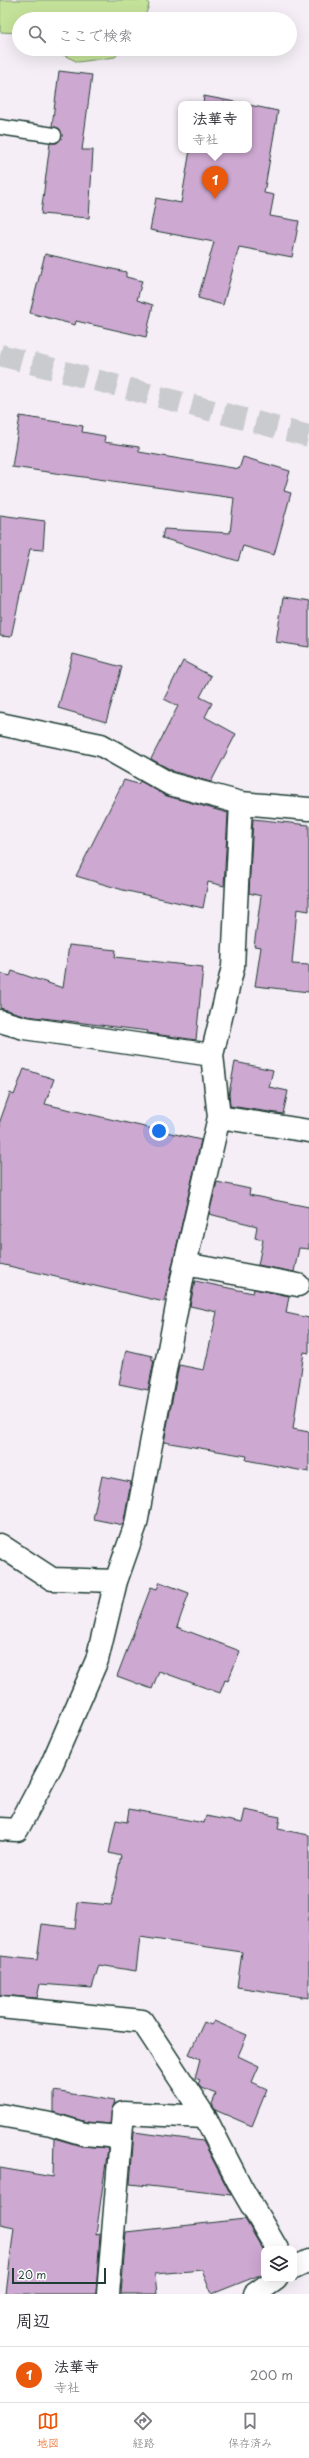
<!DOCTYPE html>
<html lang="ja">
<head>
<meta charset="utf-8">
<style>
  body { margin:0; font-family:"Playpen Sans","Klee One",sans-serif; background:#f2f2f3; color:#2b2b33 }
  .controls { position:absolute; right:12px; bottom:12px; display:grid; overflow:hidden; border-radius:8px; box-shadow:0 4px 16px #0002 }
  .controls button { width:36px; height:36px; display:grid; place-items:center; padding:0; border:0; border-bottom:1px solid #e1e1e2; background:#fff; color:#2b2b33; font:20px sans-serif }
  .scale { position:absolute; left:12px; bottom:10px; width:94px; box-sizing:border-box; padding-left:4px; border:2px solid #1f3d34; border-top:0; font-size:11px; line-height:14px; white-space:nowrap; color:#1f3d34; -webkit-text-stroke:3px #fff; paint-order:stroke }
  .you { position:absolute; left:159px; top:1131px; width:14px; height:14px; margin:-10px; border:3px solid #fff; border-radius:50%; background:#1a73e8; box-shadow:0 0 0 6px #1a73e833 }
  .badge { display:grid; place-items:center; width:26px; height:26px; border-radius:50%; background:#ea580c; color:#fff; font-size:13px; font-weight:700 }
  .pin { position:absolute; translate:-50% -33px; filter:drop-shadow(0 1px 2px #0008) }
  .pin::after { content:''; position:absolute; top:21px; width:14px; height:12px; background:inherit; clip-path:polygon(0 0,100% 0,50% 100%) }
  .popup { position:absolute; left:178px; top:101px; width:74px; height:52px; box-sizing:border-box; display:grid; place-content:center; border-radius:8px; background:#fff; filter:drop-shadow(0 1px 3px #0005); font-size:13px; white-space:nowrap; color:#7c7c81 }
  .popup b { font-size:15px; color:#2b2b33 }
  .popup::after { content:''; position:absolute; left:50%; top:100%; margin-left:-8px; border:8px solid transparent; border-top-color:#fff }
  .list { margin:0; padding:0; list-style:none }
  h2 { display:flex; justify-content:space-between; align-items:center; height:52px; margin:0; padding:0 16px; font-size:17px }
  h2 small { font-size:13px; font-weight:400; color:#7c7c81 }
  .list li { display:grid; grid-template-columns:26px 1fr auto; gap:12px; align-items:center; box-sizing:border-box; height:56px; padding:0 16px; border-top:1px solid #e1e1e2 }
  .list b { display:block; font-size:15px; white-space:nowrap }
  .list p { margin:0; font-size:13px; white-space:nowrap; color:#7c7c81 }
  .list em { font-size:13px; font-style:normal; color:#7c7c81 }
  .icon { flex:none; width:22px; height:22px; fill:none; stroke:currentColor; stroke-width:2; stroke-linecap:round; stroke-linejoin:round }
  .map { position:relative; flex:none; width:309px; height:2294px; overflow:hidden }
  .search { position:absolute; background:#fff; box-shadow:0 4px 16px #0002; left:12px; right:12px; top:12px; height:44px; display:flex; align-items:center; gap:10px; box-sizing:border-box; padding:0 14px; border-radius:22px; color:#7c7c81; font-size:15px }
  .sheet { height:108px; background:#fff }
  nav { display:flex; justify-content:space-around; align-items:center; box-sizing:border-box; height:56px; border-top:1px solid #e1e1e2; background:#fff; font-size:11px; color:#7c7c81 }
  nav a { display:grid; justify-items:center; gap:2px }
  nav .on { color:#ea580c }
  .map>svg:first-child { display:block }
  .green { fill:#c5e29a; stroke:#729067 }
  .building { fill:#cda8d1; stroke:#1f3d34 }
  .lines { fill:none; stroke-linecap:round; stroke-linejoin:round }
  .secondary-tunnel { stroke:#cacbcf; stroke-width:22; stroke-dasharray:22 11; stroke-linecap:butt }
  .lane-casing { stroke:#1f3d34; stroke-width:17 }
  .street-casing { stroke:#1f3d34; stroke-width:25 }
  .lane { stroke:#fff; stroke-width:14 }
  .street { stroke:#fff; stroke-width:22 }
</style>
</head>
<body>
<div class="map">
<svg width="309" height="2294" viewBox="0 0 309 2294">
  <rect width="100%" height="100%" fill="#f5eef6"/>
  <filter id="ink" filterUnits="userSpaceOnUse"><feTurbulence type="fractalNoise" baseFrequency=".025" numOctaves="2"/><feDisplacementMap in="SourceGraphic" scale="8" xChannelSelector="R" yChannelSelector="G"/><feConvolveMatrix kernelMatrix="1 2 1 2 8 2 1 2 1" color-interpolation-filters="sRGB"/></filter>
  <g filter="url(#ink)">
    <path class="green" d="M 0,0 L 147,0 L 149,5 L 144,19 L 19,19 L 19,33 L 0,32 Z
      M 41,49 L 123,49 L 115,57 L 78,62 L 53,50 Z"/>
    <path class="building" d="M 59,71 L 92,75 L 82,150 L 93,150 L 89,218 L 41,214 L 50,143 L 57,143 L 62,136 L 60,129 L 52,126 Z
      M 204,96 L 235,102 L 243,104 L 203,104 Z
      M 249,105 L 278,111 L 264,193 L 274,195 L 270,216 L 299,221 L 292,257 L 239,247 L 223,305 L 198,298 L 214,242 L 150,230 L 156,198 L 181,203 L 190,150 L 249,150 Z
      M 45,254 L 126,272 L 126,277 L 142,281 L 137,300 L 153,305 L 146,337 L 76,321 L 75,325 L 30,313 Z
      M 20,416 L 83,426 L 82,432 L 105,436 L 104,442 L 139,447 L 139,452 L 239,469 L 243,457 L 290,471 L 284,491 L 291,493 L 274,555 L 243,546 L 238,561 L 162,538 L 164,529 L 230,533 L 234,498 L 12,467 Z
      M 0,515 L 45,521 L 43,550 L 30,549 L 11,637 L 0,636 Z
      M 283,598 L 309,602 L 309,647 L 276,642 Z
      M 73,654 L 122,667 L 106,722 L 58,708 Z
      M 183,661 L 211,676 L 200,697 L 212,703 L 205,717 L 236,734 L 211,782 L 175,772 L 151,759 L 178,706 L 164,699 Z
      M 124,780 L 138,784 L 140,781 L 167,796 L 228,813 L 224,886 L 208,882 L 203,908 L 123,890 L 76,876 Z
      M 253,819 L 309,825 L 309,911 L 297,909 L 292,964 L 309,965 L 309,992 L 255,986 L 261,947 L 254,946 L 261,896 L 249,893 Z
      M 69,945 L 116,950 L 115,957 L 203,967 L 196,1040 L 147,1033 L 148,1031 L 27,1016 L 0,1008 L 0,973 L 10,976 L 12,971 L 63,988 Z
      M 235,1062 L 273,1070 L 269,1087 L 288,1091 L 283,1114 L 230,1106 L 229,1093 Z
      M 24,1069 L 54,1079 L 45,1104 L 201,1140 L 164,1302 L 0,1264 L 0,1121 L 10,1093 L 14,1095 Z
      M 217,1182 L 250,1189 L 249,1195 L 309,1207 L 309,1249 L 299,1248 L 294,1272 L 258,1265 L 263,1240 L 255,1238 L 257,1226 L 209,1214 Z
      M 195,1281 L 253,1293 L 254,1289 L 289,1296 L 286,1313 L 309,1318 L 309,1353 L 304,1352 L 293,1429 L 309,1432 L 309,1472 L 246,1460 L 247,1456 L 164,1442 L 179,1365 L 204,1370 L 217,1312 L 190,1306 Z
      M 126,1350 L 152,1356 L 152,1360 L 154,1360 L 148,1390 L 119,1384 Z
      M 102,1476 L 131,1482 L 123,1525 L 93,1519 Z
      M 160,1582 L 189,1593 L 177,1627 L 240,1651 L 228,1681 L 225,1680 L 220,1693 L 159,1671 L 152,1689 L 117,1676 L 151,1587 L 157,1589 Z
      M 129,1809 L 204,1823 L 206,1816 L 242,1823 L 245,1810 L 280,1817 L 278,1829 L 309,1835 L 309,1998 L 237,1987 L 242,1952 L 140,1937 L 136,1971 L 99,1965 L 92,1988 L 40,1984 L 37,1998 L 0,1995 L 0,1956 L 37,1960 L 42,1924 L 75,1928 L 78,1902 L 111,1905 L 121,1856 L 109,1853 L 116,1820 L 127,1822 Z
      M 214,2021 L 247,2035 L 238,2056 L 259,2066 L 252,2082 L 267,2089 L 252,2126 L 215,2110 L 212,2104 L 216,2094 L 201,2088 L 198,2084 L 200,2080 L 195,2078 L 200,2059 L 189,2054 L 204,2022 L 211,2025 Z
      M 54,2091 L 115,2101 L 110,2124 L 86,2122 L 54,2112 Z
      M 134,2132 L 203,2141 L 231,2195 L 130,2184 Z
      M 54,2138 L 81,2146 L 108,2148 L 96,2235 L 100,2234 L 96,2294 L 6,2294 L 14,2227 L 0,2224 L 0,2168 L 53,2177 Z
      M 245,2219 L 264,2252 L 264,2272 L 260,2275 L 212,2294 L 202,2270 L 155,2274 L 157,2294 L 121,2294 L 126,2232 Z"/>
    <g class="lines">
      <path class="secondary-tunnel" d="M 0,355 L 309,436"/>
      <defs>
        <path id="lane" d="M 0,127 L 54,135"/>
        <path id="street" d="M 0,724 L 101,745 L 170,784 L 241,803 L 309,809
          M 0,1021 L 24,1028 L 212,1055
          M 219,1117 L 309,1131
          M 185,1264 L 298,1285
          M 0,1545 L 52,1579 L 116,1581
          M 0,1829 L 17,1830 L 52,1764 L 97,1660 L 116,1581 L 136,1524 L 185,1264 L 219,1117 L 212,1055 L 233,967 L 241,803
          M 0,2007 L 142,2021 L 205,2117 L 241,2187 L 277,2249
          M 0,2115 L 51,2124 L 84,2134 L 121,2137 L 123,2113 L 205,2117
          M 294,2268 L 309,2261
          M 108,2294 L 121,2137
          M 255,2294 L 276,2279"/>
      </defs>
      <use href="#lane" class="lane-casing"/>
      <use href="#street" class="street-casing"/>
      <use href="#lane" class="lane"/>
      <use href="#street" class="street"/>
    </g>
  </g>
</svg>
<div class="controls">
<button><svg class="icon" aria-label="layers" viewBox="0 0 24 24"><path d="M12 4l9 5-9 5-9-5zM3 14l9 5 9-5"/></svg></button>
</div>
<div class="scale">20 m</div>
<div class="you"></div>
<div class="pin badge" style="left:215px;top:199px">1</div>
<div class="popup"><b>法華寺</b>寺社</div>
<div class="search"><svg class="icon" aria-label="search" viewBox="0 0 24 24"><circle cx="10" cy="10" r="6"/><path d="M15 15l6 6"/></svg>ここで検索</div>
</div>
<section class="sheet">
<h2>周辺<small></small></h2>
<ul class="list">
<li><span class="badge">1</span><div><b>法華寺</b><p>寺社</p></div><em>200 m</em></li>
</ul>
</section>
<nav>
<a class="on"><svg class="icon" aria-label="map" viewBox="0 0 24 24"><path d="M3 6l6-2 6 2 6-2v14l-6 2-6-2-6 2zM9 4v14M15 6v14"/></svg>地図</a>
<a><svg class="icon" aria-label="directions" viewBox="0 0 24 24"><path d="M12 3l9 9-9 9-9-9zM9 14v-3h6M13 9l2 2-2 2"/></svg>経路</a>
<a><svg class="icon" aria-label="saved" viewBox="0 0 24 24"><path d="M7 4h10v16l-5-4-5 4z"/></svg>保存済み</a>
</nav>
</body>
</html>
